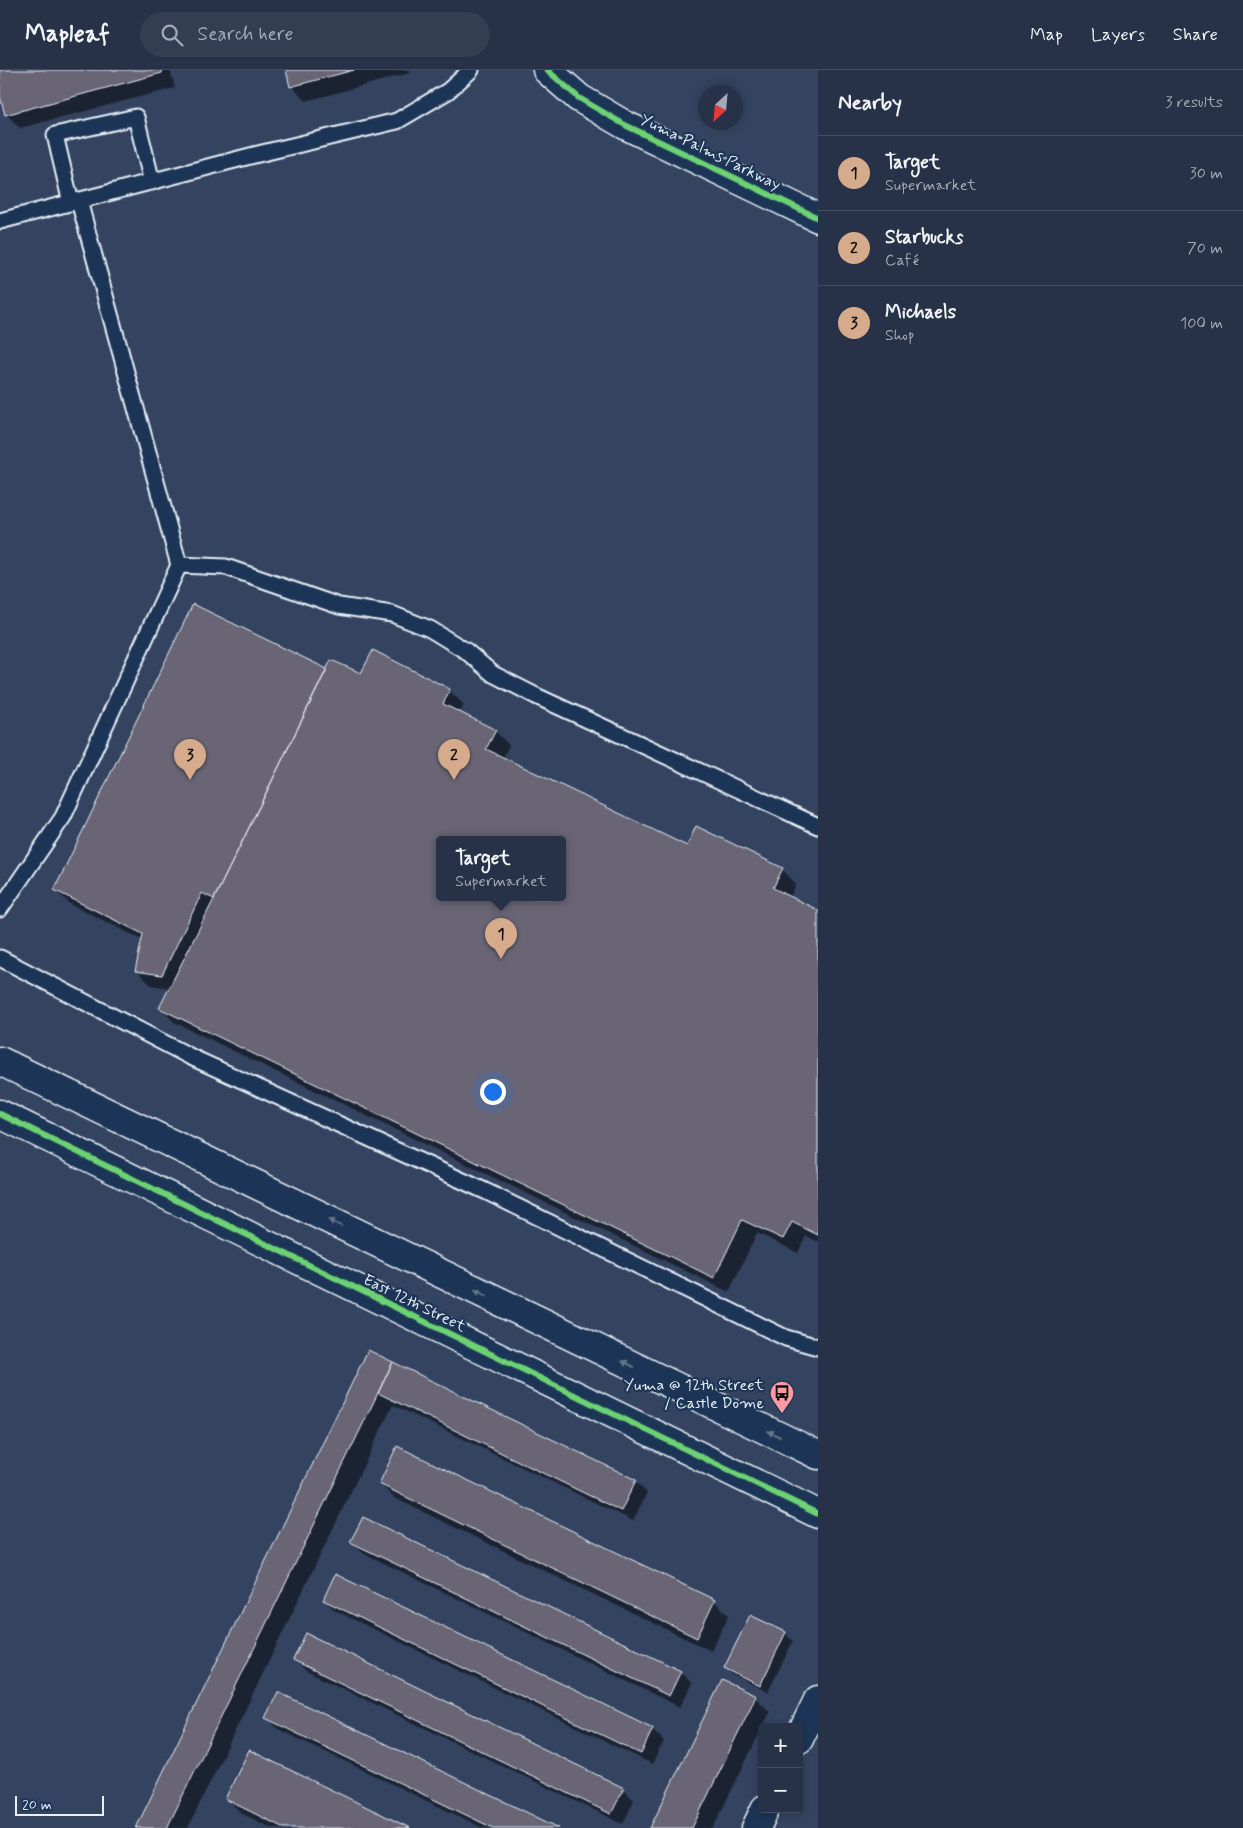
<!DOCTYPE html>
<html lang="en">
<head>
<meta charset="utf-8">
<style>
  body { margin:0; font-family:Mynerve,sans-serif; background:#333e52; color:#f1f3f6 }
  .controls { position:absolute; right:15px; bottom:15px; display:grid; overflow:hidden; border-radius:5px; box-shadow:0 2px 8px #0003 }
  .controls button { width:45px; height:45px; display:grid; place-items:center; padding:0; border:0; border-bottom:1px solid #434d60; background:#273248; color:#f1f3f6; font:25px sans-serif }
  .compass { position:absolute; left:698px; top:15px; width:45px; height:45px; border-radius:50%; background:#273248; box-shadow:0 2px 8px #0003; rotate:206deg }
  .scale { position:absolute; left:15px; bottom:12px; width:89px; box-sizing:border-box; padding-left:5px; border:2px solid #e8f1f8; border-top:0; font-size:14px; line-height:18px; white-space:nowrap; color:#e8f1f8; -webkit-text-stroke:4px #1d3557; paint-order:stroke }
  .you { position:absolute; left:492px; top:1021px; width:18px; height:18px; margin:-12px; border:4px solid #fff; border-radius:50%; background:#1a73e8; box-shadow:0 0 0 8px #1a73e833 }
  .badge { display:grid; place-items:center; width:32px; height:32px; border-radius:50%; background:#d6ab8b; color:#111; font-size:16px; font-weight:700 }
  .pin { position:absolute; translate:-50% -41px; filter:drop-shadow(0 1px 2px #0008) }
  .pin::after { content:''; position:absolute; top:26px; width:18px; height:15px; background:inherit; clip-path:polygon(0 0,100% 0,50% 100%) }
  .popup { position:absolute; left:436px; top:766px; width:130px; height:65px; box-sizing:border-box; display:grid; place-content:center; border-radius:5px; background:#273248; filter:drop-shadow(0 1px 4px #0005); font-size:16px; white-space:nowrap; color:#a4aab4 }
  .popup b { font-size:19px; color:#f1f3f6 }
  .popup::after { content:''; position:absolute; left:50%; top:100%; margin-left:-10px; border:10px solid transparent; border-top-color:#273248 }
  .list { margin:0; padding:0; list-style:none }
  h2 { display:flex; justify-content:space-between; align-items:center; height:65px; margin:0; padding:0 20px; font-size:21px }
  h2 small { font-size:16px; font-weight:400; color:#a4aab4 }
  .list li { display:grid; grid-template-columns:32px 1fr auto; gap:15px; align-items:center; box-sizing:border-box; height:75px; padding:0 20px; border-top:1px solid #434d60 }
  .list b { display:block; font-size:19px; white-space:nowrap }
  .list p { margin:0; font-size:16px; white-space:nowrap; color:#a4aab4 }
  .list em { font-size:16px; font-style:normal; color:#a4aab4 }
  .icon { flex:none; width:28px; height:28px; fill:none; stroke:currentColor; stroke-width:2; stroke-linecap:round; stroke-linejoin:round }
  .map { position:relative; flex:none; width:818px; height:1758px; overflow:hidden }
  header { display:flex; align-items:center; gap:30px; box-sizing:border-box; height:70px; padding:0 25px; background:#273248; border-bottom:1px solid #434d60 }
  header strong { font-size:24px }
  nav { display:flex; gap:28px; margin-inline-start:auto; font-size:18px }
  .search { width:350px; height:45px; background:#333e52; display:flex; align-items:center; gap:12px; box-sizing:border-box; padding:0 18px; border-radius:28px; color:#a4aab4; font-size:19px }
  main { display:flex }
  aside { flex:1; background:#273248 }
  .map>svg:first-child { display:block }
  .shadow { fill:#0007; fill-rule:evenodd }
  .building { fill:#696574; stroke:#e8f1f8; fill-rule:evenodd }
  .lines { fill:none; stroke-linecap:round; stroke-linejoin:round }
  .service-casing { stroke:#e8f1f8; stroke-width:19 }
  .minor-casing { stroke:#e8f1f8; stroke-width:31 }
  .tertiary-casing { stroke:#e8f1f8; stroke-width:31 }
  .service { stroke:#1d3557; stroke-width:15 }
  .minor { stroke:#1d3557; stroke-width:28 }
  .tertiary { stroke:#1d3557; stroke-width:28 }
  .cycleway-casing { stroke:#1d3557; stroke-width:9 }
  .cycleway { stroke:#6cd273; stroke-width:6 }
  .oneway { fill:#64778f }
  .labels { text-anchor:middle; stroke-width:4.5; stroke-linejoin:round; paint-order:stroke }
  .street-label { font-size:16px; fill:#e8f1f8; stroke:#1d3557 }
  .poi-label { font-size:16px; fill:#e8f1f8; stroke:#1d3557; text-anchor:end }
</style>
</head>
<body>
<header>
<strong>Mapleaf</strong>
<div class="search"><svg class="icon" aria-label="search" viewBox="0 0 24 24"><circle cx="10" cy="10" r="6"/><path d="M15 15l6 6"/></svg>Search here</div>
<nav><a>Map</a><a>Layers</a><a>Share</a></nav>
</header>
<main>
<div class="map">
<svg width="818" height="1758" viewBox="0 0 818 1758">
  <rect width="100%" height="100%" fill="#344360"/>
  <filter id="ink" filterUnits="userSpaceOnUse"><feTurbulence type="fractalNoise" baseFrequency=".02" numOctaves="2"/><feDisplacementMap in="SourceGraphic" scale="10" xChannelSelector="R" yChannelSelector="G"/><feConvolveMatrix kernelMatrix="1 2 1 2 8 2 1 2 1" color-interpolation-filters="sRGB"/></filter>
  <g filter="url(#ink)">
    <path class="shadow" d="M 0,0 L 170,0 L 175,18 L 20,58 L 6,44 L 0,21 Z
      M 287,0 L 409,0 L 410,3 L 306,31 L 291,16 Z
      M 328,601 L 362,605 L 449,620 L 464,635 L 459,644 L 495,661 L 509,675 L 503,688 L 687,778 L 782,799 L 796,814 L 790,828 L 818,842 L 818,1172 L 806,1166 L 798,1183 L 757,1163 L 729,1222 L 174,952 L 160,938 L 170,918 L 151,915 L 137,901 L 143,870 L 70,834 L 55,820 ZM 440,770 L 562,770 L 562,828 L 440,828 Z
      M 368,1282 L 635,1411 L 647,1423 L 633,1451 L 393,1335 L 188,1758 L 137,1758 Z
      M 380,1414 L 714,1531 L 729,1545 L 711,1581 L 394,1428 Z
      M 352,1472 L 680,1602 L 692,1613 L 680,1637 L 363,1483 Z
      M 324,1530 L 652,1659 L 664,1671 L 652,1694 L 336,1541 Z
      M 785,1563 L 793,1571 L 768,1622 L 733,1605 L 725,1598 Z
      M 295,1589 L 623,1719 L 634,1730 L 623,1754 L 306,1601 Z
      M 722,1611 L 755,1627 L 770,1642 L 713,1758 L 651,1758 Z
      M 267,1647 L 556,1758 L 483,1758 L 278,1659 Z
      M 227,1729 L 408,1758 L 271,1758 L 241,1743 Z"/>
    <path class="building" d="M 0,0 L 161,0 L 162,3 L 5,45 L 0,26 Z
      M 286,0 L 354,0 L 290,17 Z
      M 193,534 L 327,599 L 214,829 L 202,823 L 162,905 L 135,901 L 143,864 L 54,820 Z
      M 373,580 L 450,619 L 443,634 L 496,660 L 486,679 L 687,776 L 696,756 L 783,798 L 773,818 L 818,840 L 818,1165 L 792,1152 L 783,1169 L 742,1150 L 714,1208 L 159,938 L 214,829 L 331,590 L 361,603 ZM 440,770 L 562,770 L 562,828 L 440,828 Z
      M 368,1280 L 393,1292 L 167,1758 L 136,1758 Z
      M 393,1292 L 636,1410 L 621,1441 L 378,1323 Z
      M 397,1376 L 715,1530 L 697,1568 L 379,1414 Z
      M 363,1447 L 681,1601 L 669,1626 L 350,1472 Z
      M 335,1504 L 653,1658 L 641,1684 L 323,1530 Z
      M 750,1545 L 786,1562 L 760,1616 L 724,1598 Z
      M 306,1563 L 624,1718 L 611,1744 L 293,1590 Z
      M 722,1610 L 756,1626 L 692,1758 L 650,1758 Z
      M 278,1622 L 559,1758 L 493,1758 L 265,1648 Z
      M 249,1680 L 410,1758 L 284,1758 L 225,1729 Z"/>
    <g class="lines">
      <defs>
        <path id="service" d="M 79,131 L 179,495
          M 71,133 L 55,65 L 136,47 L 152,112
          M 0,151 L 254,85 L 397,51 L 448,21 L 471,0
          M 0,839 L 63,747 L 179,495 L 226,497 L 339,536 L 392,544 L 430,559 L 466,581 L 493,604 L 536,626 L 818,756
          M 0,888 L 191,987 L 485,1121 L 786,1268 L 818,1277"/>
        <path id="minor" d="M 0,991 L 818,1385
          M 0,1044 L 818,1444"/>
        <path id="tertiary" d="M 547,0 L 579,28 L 625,55 L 818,148
          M 799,1669 L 818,1630
          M 756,1758 L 765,1739"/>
      </defs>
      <use href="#service" class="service-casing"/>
      <use href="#minor" class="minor-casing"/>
      <use href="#tertiary" class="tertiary-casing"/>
      <use href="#service" class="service"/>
      <use href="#minor" class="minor"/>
      <use href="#tertiary" class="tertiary"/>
      <defs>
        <path id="cycleway" d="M 547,0 L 579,28 L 625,55 L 818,148
          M 0,1044 L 818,1444"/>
      </defs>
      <use href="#cycleway" class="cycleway-casing"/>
      <use href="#cycleway" class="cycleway"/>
    </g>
    <defs><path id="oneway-solid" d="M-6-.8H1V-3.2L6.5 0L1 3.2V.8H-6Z" transform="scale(1.25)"/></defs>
    <g class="oneway">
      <use href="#oneway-solid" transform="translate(335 1153) rotate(-154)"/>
      <use href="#oneway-solid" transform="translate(481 1223) rotate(-154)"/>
      <use href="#oneway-solid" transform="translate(628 1294) rotate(-154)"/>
      <use href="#oneway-solid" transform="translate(774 1364) rotate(-154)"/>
    </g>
  </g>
  <defs>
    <symbol id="bus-pin" viewBox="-11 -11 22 30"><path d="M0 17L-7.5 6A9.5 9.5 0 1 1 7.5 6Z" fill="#ff9aa2" stroke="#1d3557"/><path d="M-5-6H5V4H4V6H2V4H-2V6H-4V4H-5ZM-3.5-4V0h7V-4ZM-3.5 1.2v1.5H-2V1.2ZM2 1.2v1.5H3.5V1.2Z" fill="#111"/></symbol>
  </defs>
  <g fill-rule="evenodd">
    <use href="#bus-pin" x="768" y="1309" width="28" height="38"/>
  </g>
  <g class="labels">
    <g class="street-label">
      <text transform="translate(711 81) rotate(26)" y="6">Yuma Palms Parkway</text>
      <text transform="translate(415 1232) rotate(26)" y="6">East 12th Street</text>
    </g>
    <g class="poi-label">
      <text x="764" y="1320">Yuma @ 12th Street<tspan x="764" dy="18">/ Castle Dome</tspan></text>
    </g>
  </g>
</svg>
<div class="controls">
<button>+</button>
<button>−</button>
</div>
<svg class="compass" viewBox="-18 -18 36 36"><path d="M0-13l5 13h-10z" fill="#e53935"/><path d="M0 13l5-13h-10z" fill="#a4aab4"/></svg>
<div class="scale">20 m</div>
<div class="you"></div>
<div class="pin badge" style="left:501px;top:889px">1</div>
<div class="popup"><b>Target</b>Supermarket</div>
<div class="pin badge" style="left:454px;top:710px">2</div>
<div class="pin badge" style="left:190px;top:710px">3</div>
</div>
<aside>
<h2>Nearby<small>3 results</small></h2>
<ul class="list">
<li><span class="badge">1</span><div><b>Target</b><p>Supermarket</p></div><em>30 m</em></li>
<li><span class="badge">2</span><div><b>Starbucks</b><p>Café</p></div><em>70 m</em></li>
<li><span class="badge">3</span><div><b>Michaels</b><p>Shop</p></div><em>100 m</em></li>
</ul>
</aside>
</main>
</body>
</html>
